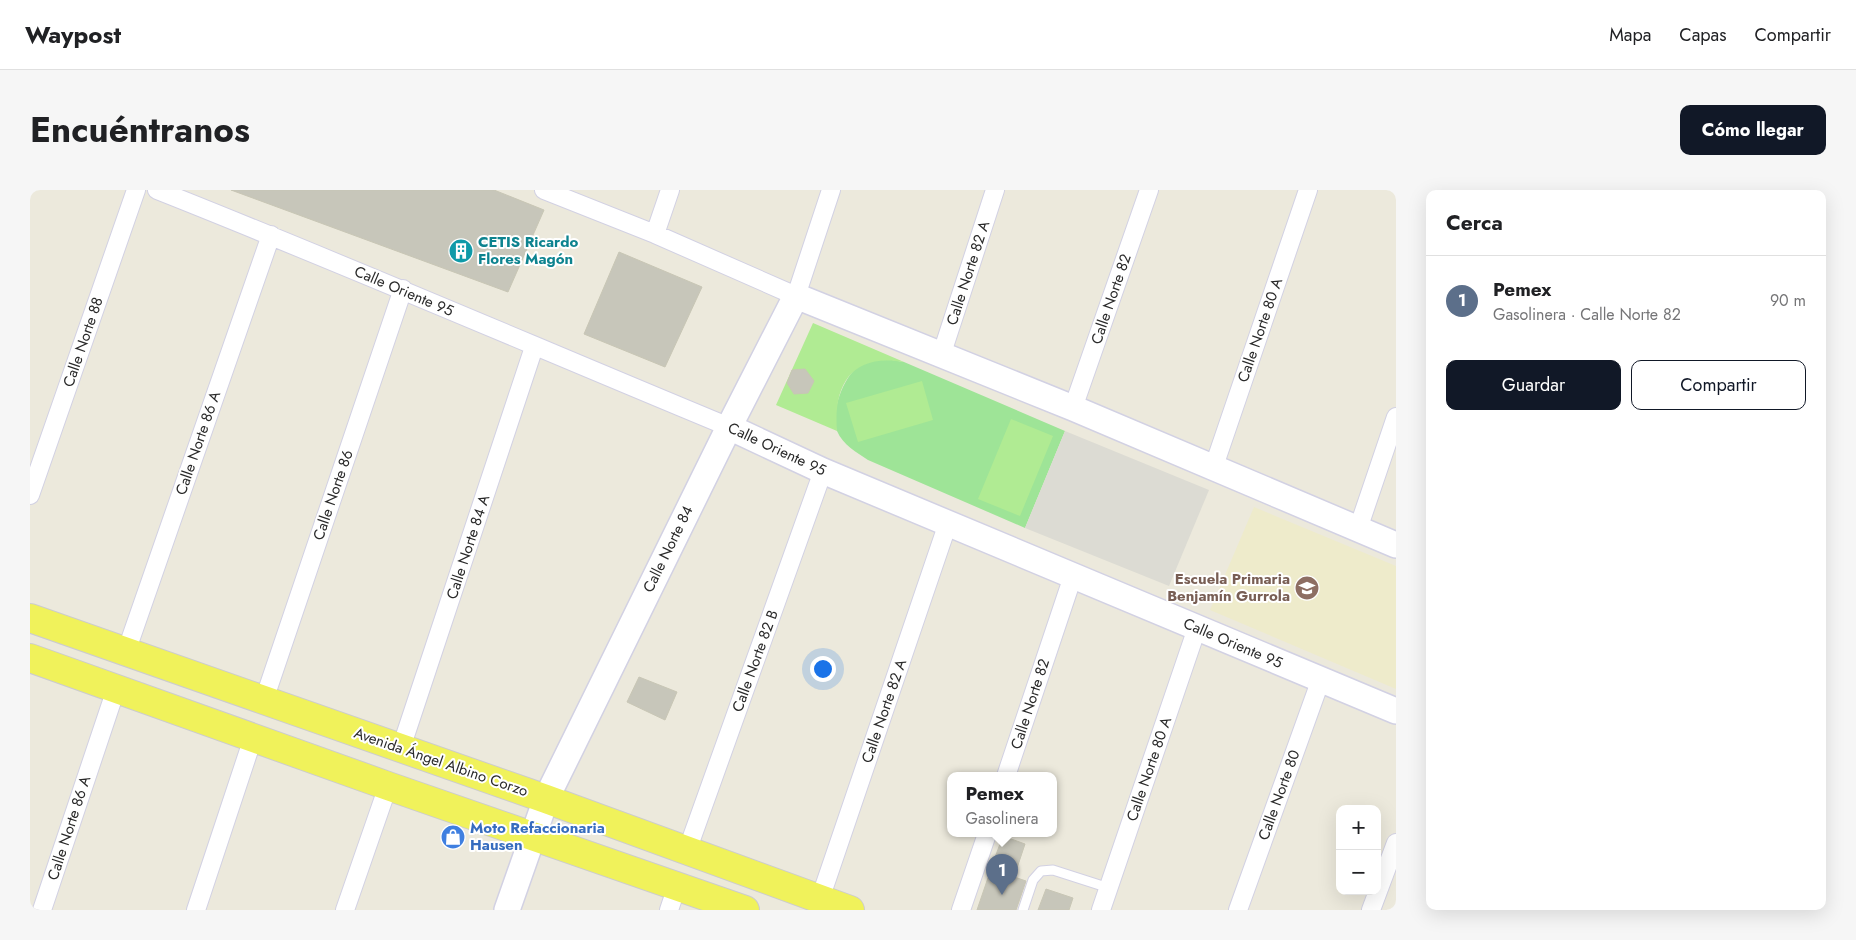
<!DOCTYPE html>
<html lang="es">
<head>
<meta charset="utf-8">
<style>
  body { margin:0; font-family:Jost,sans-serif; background:#f6f6f6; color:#202124 }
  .controls { position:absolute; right:15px; bottom:15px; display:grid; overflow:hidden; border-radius:10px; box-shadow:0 5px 20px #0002 }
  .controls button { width:45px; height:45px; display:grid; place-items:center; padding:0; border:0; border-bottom:1px solid #e0e0e0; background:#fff; color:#202124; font:25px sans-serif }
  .you { position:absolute; left:792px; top:478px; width:18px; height:18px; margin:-12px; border:4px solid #fff; border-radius:50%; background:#1a73e8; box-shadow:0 0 0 8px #1a73e833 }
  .badge { display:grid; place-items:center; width:32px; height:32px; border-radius:50%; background:#111827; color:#fff; font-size:16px; font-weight:700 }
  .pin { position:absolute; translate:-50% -41px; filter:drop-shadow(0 1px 2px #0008) }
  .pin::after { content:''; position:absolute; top:26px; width:18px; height:15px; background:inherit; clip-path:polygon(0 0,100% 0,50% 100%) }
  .popup { position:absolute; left:917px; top:582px; width:110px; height:65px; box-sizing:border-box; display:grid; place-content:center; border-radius:10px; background:#fff; filter:drop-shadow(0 1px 4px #0005); font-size:16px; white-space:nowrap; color:#757577 }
  .popup b { font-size:19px; color:#202124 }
  .popup::after { content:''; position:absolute; left:50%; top:100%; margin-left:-10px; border:10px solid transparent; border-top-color:#fff }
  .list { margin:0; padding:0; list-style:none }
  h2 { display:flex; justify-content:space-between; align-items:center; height:65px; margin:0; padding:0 20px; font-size:21px }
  h2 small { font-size:16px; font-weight:400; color:#757577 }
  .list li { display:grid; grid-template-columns:32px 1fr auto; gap:15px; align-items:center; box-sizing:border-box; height:90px; padding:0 20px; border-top:1px solid #e0e0e0 }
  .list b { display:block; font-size:19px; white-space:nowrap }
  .list p { margin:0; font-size:16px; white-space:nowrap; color:#757577 }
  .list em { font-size:16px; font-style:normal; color:#757577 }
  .actions { display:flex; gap:10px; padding:15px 20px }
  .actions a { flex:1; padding:11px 0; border:1px solid #111827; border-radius:10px; text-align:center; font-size:18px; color:#111827 }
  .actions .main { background:#111827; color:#fff }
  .map { position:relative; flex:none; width:1366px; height:720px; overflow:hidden; border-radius:10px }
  header { display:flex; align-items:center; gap:30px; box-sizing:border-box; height:70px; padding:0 25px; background:#fff; border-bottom:1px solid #e0e0e0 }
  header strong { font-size:24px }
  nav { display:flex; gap:28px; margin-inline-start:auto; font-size:18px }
  .intro { display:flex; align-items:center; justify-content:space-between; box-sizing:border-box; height:120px; padding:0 30px }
  h1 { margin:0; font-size:35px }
  .button { padding:12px 22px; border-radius:10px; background:#111827; color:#fff; font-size:18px; font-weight:700 }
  main { display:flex; gap:30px; padding:0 30px }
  aside { flex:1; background:#fff; border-radius:10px; box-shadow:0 5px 20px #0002 }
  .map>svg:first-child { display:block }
  .education { fill:#eeebcb }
  .green { fill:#9ee497 }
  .pitch { fill:#b0eb93 }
  .plaza { fill:#dcdbd3 }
  .building { fill:#c7c6ba; stroke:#c8c6b5 }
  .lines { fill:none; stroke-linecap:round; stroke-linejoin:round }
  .lane-casing { stroke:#d2d1e3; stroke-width:11 }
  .street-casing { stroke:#d2d1e3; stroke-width:20 }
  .secondary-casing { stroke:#d2d1e3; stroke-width:28 }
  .primary-casing { stroke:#ccc; stroke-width:30 }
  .lane { stroke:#fff; stroke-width:9 }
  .street { stroke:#fff; stroke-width:18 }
  .secondary { stroke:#fff; stroke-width:25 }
  .primary { stroke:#f0f25b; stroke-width:28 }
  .labels { text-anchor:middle; stroke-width:4; stroke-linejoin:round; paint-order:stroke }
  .culture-label { font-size:15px; font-weight:bold; fill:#0d838f; stroke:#fff; text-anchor:start }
  .street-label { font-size:15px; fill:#2a2a2a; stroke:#fff }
  .education-label { font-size:15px; font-weight:bold; fill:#785e54; stroke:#fff; text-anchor:end }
  .shop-label { font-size:15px; font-weight:bold; fill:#366cbe; stroke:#fff; text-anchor:start }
</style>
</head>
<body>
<header>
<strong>Waypost</strong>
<nav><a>Mapa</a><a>Capas</a><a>Compartir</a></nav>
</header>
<div class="intro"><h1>Encuéntranos</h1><a class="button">Cómo llegar</a></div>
<main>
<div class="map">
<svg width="1366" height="720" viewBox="0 0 1366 720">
  <rect width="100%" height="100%" fill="#ece9dc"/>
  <path class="education" d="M 1224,317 L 1366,376 L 1366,499 L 1180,420 Z"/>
  <path class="green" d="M 856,169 L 874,172 L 1035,241 L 995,338 L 838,270 C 826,262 813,255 807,241 C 800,222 814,183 833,173 C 839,170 849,170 856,169 Z"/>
  <path class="pitch" d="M 783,133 L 874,172 C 823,163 803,193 807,241 L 746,215 Z
    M 892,191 L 903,230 L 828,252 L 816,213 Z
    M 981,229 L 1023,246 L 990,326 L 948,309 Z"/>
  <path class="plaza" d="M 1035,241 L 1179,300 L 1139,396 L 995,338 Z"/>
  <path class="building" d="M 201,0 L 464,0 L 514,20 L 478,102 Z
    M 589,62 L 672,97 L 635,177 L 554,144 Z
    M 775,179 L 784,191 L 778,203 L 764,204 L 757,193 L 762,180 Z
    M 609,487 L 647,502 L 635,530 L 597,512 Z
    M 973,646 L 995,654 L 987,678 L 964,670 Z
    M 961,679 L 996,691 L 986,720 L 947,720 Z
    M 1016,699 L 1043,708 L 1039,720 L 1008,720 Z"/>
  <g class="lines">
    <defs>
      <path id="lane" d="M 993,720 L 1003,690 L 1011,681 L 1023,680 L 1079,698"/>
      <path id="street" d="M 127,0 C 319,76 508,158 699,237
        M 514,0 L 625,44 L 766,106 L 801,0
        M 625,44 L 640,0
        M 911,166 L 965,0
        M 1043,218 L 1119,0
        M 1183,279 L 1278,0
        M 0,305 L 106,0
        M 1328,339 L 1366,227
        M 96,462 L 241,45
        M 234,510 L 373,99
        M 371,558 L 504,157
        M 976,586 L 1043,386
        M 657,661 L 793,281
        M 790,709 L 918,333
        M 12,720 L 86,499
        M 166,720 L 223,548
        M 315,720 L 358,596
        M 639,720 L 647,696
        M 931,720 L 957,644
        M 1071,720 L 1167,438
        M 1208,720 L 1291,489
        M 1341,720 L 1366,653"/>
      <path id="secondary" d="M 699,237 L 793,281 L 1366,521
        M 477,720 L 516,609 L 699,237 L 766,106 L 1043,218 L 1366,355"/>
      <path id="primary" d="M 0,428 L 516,609 L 820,720
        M 0,468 L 358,596 L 715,720"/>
    </defs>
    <use href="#lane" class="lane-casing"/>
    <use href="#street" class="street-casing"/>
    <use href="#secondary" class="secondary-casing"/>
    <use href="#primary" class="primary-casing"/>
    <use href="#lane" class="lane"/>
    <use href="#street" class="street"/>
    <use href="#secondary" class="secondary"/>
    <use href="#primary" class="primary"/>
  </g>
  <defs>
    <symbol id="building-disc" viewBox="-11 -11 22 22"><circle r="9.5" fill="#0f9aa8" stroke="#fff"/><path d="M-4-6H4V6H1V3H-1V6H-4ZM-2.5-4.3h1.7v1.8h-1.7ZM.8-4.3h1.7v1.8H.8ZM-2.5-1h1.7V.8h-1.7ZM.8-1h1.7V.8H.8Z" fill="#fff"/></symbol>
    <symbol id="school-disc" viewBox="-11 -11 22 22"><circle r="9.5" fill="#8d6e63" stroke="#fff"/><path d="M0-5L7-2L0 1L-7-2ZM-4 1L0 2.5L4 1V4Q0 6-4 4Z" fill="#fff"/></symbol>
    <symbol id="shop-disc" viewBox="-11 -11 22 22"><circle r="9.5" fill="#3f7fe0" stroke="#fff"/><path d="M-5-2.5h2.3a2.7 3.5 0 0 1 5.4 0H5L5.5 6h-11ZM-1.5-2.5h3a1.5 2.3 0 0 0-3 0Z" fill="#fff"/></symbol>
  </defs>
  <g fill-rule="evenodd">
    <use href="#building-disc" x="417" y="47" width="28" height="28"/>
    <use href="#school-disc" x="1263" y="384" width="28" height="28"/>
    <use href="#shop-disc" x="409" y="633" width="28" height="28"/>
  </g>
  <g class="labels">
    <g class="culture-label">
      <text x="448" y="57">CETIS Ricardo<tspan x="448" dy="17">Flores Magón</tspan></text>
    </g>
    <g class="street-label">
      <text transform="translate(938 83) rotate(-72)" y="5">Calle Norte 82 A</text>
      <text transform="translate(374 101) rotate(23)" y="5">Calle Oriente 95</text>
      <text transform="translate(1081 109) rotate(-71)" y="5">Calle Norte 82</text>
      <text transform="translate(1230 140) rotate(-71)" y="5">Calle Norte 80 A</text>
      <text transform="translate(53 152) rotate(-71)" y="5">Calle Norte 88</text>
      <text transform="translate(168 253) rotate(-71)" y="5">Calle Norte 86 A</text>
      <text transform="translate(747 259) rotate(25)" y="5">Calle Oriente 95</text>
      <text transform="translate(303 305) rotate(-71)" y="5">Calle Norte 86</text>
      <text transform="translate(438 357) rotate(-72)" y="5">Calle Norte 84 A</text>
      <text transform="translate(638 359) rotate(-64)" y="5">Calle Norte 84</text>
      <text transform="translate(1203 453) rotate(23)" y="5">Calle Oriente 95</text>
      <text transform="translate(725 471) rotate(-70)" y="5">Calle Norte 82 B</text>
      <text transform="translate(1000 514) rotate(-72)" y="5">Calle Norte 82</text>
      <text transform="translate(854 521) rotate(-71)" y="5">Calle Norte 82 A</text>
      <text transform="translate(411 572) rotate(19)" y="5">Avenida Ángel Albino Corzo</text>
      <text transform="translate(1119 579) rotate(-71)" y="5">Calle Norte 80 A</text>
      <text transform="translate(1249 605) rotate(-70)" y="5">Calle Norte 80</text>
      <text transform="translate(39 638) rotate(-72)" y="5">Calle Norte 86 A</text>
    </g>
    <g class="education-label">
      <text x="1260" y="394">Escuela Primaria<tspan x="1260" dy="17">Benjamín Gurrola</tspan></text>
    </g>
    <g class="shop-label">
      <text x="440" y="643">Moto Refaccionaria<tspan x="440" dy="17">Hausen</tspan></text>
    </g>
  </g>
</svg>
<div class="controls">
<button>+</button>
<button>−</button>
</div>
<div class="you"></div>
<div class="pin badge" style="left:972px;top:705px;background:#5c6f8a">1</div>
<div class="popup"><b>Pemex</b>Gasolinera</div>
</div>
<aside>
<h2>Cerca<small></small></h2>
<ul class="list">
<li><span class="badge" style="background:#5c6f8a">1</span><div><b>Pemex</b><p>Gasolinera · Calle Norte 82</p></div><em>90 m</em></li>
</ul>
<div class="actions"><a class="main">Guardar</a><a>Compartir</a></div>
</aside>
</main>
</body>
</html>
